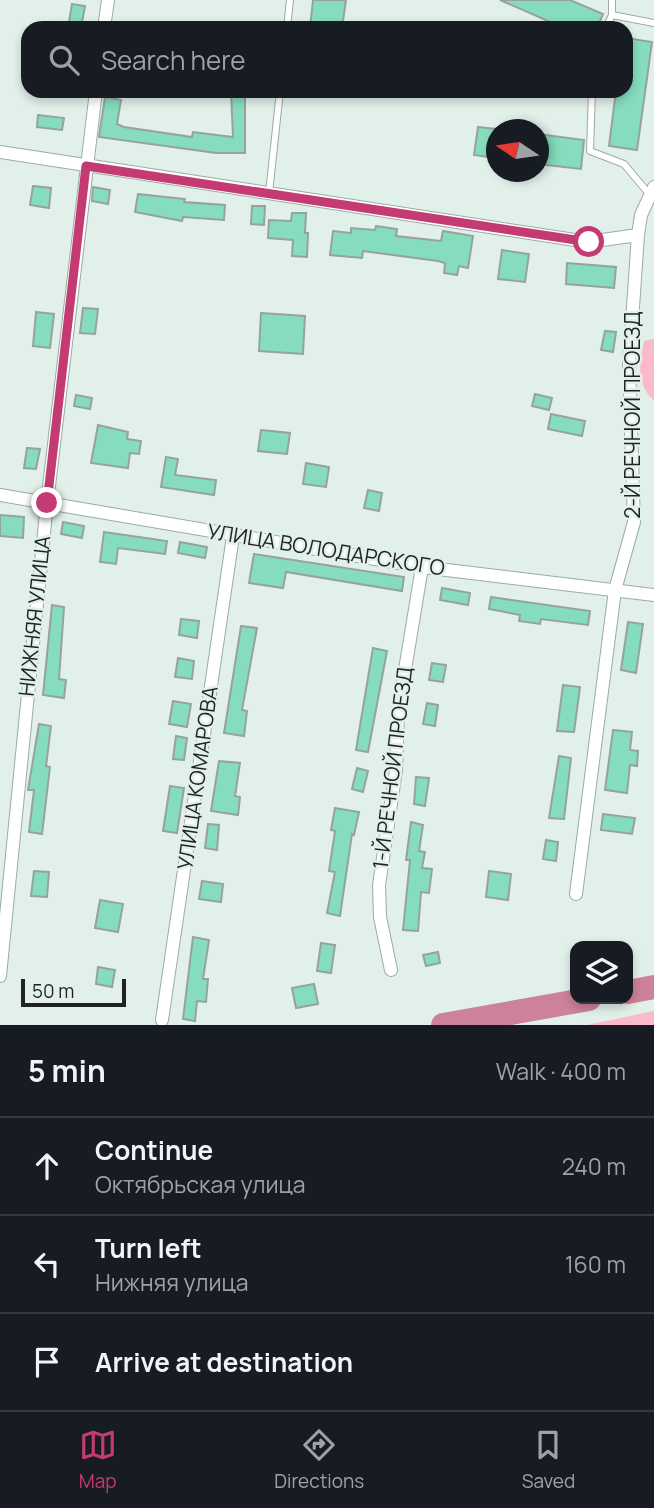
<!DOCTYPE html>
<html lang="en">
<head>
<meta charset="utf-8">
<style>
  body { margin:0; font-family:Manrope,sans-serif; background:#242831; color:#f1f3f6 }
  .controls { position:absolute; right:21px; bottom:21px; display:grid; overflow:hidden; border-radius:14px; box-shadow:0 4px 10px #0003 }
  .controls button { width:63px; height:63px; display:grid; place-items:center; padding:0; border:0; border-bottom:2px solid #363941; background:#171b24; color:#f1f3f6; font:35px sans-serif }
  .compass { position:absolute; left:486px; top:119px; width:63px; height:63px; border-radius:50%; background:#171b24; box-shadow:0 4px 10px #0003; rotate:283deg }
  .scale { position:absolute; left:21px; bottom:18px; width:105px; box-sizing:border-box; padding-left:7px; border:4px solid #1f2422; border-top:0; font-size:19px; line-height:24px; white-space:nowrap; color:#1f2422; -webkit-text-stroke:5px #e2f0ea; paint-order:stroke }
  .stop { position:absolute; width:21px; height:21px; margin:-16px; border:5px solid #c43a73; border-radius:50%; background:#fff }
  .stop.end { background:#c43a73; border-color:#fff; box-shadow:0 2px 7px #0008 }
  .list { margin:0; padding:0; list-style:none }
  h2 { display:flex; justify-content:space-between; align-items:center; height:91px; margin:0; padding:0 28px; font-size:30px }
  h2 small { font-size:23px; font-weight:400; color:#9ea1a6 }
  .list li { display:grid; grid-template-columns:46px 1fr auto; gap:21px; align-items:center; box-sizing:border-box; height:98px; padding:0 28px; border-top:2px solid #363941 }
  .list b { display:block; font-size:26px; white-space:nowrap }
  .list p { margin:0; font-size:23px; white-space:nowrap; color:#9ea1a6 }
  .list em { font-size:23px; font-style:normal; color:#9ea1a6 }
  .icon { flex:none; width:38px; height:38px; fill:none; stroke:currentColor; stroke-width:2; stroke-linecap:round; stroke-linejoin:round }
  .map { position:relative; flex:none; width:654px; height:1025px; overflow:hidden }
  .search { position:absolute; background:#171b24; box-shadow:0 4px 10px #0003; left:21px; right:21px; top:21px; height:77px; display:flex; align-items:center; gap:18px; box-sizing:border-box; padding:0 24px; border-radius:21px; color:#9ea1a6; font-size:26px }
  .sheet { height:385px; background:#171b24 }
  nav { display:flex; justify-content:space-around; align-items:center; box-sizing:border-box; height:98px; border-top:2px solid #363941; background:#171b24; font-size:19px; color:#9ea1a6 }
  nav a { display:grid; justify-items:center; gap:4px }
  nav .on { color:#c43a73 }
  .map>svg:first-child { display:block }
  .green { fill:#fbbacc }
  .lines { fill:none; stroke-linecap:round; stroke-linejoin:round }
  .river { stroke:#cd8299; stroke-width:24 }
  .building { fill:#85ddbd; stroke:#96a39d; stroke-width:2 }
  .service-casing { stroke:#9daaa5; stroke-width:8 }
  .minor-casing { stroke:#9daaa5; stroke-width:14 }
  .service { stroke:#fff; stroke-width:6 }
  .minor { stroke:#fff; stroke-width:12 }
  .route { stroke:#c43a73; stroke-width:9 }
  .labels { text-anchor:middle; stroke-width:5; stroke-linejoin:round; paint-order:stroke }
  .street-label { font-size:21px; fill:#1f2422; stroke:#e2f0ea }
</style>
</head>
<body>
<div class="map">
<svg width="654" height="1025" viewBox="0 0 654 1025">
  <rect width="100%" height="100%" fill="#e2f0ea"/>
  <path class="green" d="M 653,339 L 654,340 L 654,401 C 636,384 639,363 644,341 Z
    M 654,1011 L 654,1025 L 587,1025 Z"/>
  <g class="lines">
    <path class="river" d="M 628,992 L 654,987
      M 443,1025 L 589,999"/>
  </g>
  <path class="building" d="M 313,0 L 346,0 L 342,28 L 310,28 Z
    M 500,0 L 570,0 L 603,14 L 597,28 L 564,28 Z
    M 72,4 L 85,6 L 81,28 L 68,28 Z
    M 626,38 L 652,42 L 637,150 L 609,146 L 616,91 L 626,91 Z
    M 231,91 L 245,91 L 245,153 L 216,153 L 99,137 L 105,97 L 121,100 L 117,124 L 124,127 L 192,137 L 193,132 L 233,137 Z
    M 38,115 L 64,118 L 62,130 L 37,127 Z
    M 478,127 L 496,129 L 496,158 L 474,155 Z
    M 538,134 L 584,140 L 581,169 L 538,164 Z
    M 33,186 L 51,188 L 49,208 L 30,205 Z
    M 93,187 L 110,190 L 108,204 L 92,201 Z
    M 138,194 L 185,199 L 184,202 L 225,205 L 224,220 L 183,217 L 182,221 L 135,212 Z
    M 252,206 L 265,206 L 264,225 L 251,224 Z
    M 292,213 L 306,213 L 305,233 L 308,233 L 307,257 L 292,256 L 293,240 L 268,238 L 269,220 L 291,221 Z
    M 376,226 L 397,229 L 396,236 L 441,241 L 443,231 L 473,236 L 468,268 L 459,266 L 457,275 L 444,273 L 445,263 L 438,261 L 363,251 L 362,258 L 330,255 L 333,231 L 351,233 L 351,228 L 375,230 Z
    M 502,250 L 529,254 L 525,282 L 498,279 Z
    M 567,263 L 616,267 L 614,288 L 566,284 Z
    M 83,308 L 98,309 L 95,334 L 80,333 Z
    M 36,312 L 54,314 L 50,348 L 33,346 Z
    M 261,313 L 305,316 L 303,354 L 259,351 Z
    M 605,331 L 616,332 L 613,352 L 601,350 Z
    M 535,394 L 552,398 L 549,410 L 532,406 Z
    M 76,395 L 92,398 L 90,409 L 74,406 Z
    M 551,414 L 585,421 L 582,436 L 548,429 Z
    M 98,425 L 128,432 L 127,439 L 141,441 L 139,454 L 130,453 L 128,468 L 91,463 Z
    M 261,430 L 290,433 L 287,454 L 258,451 Z
    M 27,448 L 40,449 L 36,469 L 24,468 Z
    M 166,457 L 178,459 L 175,475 L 216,480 L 214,495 L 161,487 Z
    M 306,463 L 329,467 L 326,487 L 303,484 Z
    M 368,490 L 382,493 L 379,511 L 364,508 Z
    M 0,515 L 24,517 L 23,538 L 0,536 Z
    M 63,522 L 84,526 L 82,538 L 61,534 Z
    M 104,532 L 167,541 L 165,554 L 118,548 L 116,564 L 100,562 Z
    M 180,542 L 207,547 L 205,558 L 178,553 Z
    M 254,554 L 404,577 L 402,591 L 286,572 L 283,588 L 249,583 Z
    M 442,588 L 470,593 L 468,605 L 440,600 Z
    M 491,597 L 590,611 L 588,625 L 541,619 L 540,624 L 519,621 L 520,615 L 489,609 Z
    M 52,605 L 64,607 L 59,679 L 66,680 L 64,698 L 43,695 Z
    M 181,619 L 199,621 L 197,638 L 179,635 Z
    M 628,622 L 643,624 L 636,673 L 621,670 Z
    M 241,626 L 257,628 L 242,710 L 247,711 L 244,736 L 224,733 Z
    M 373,648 L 387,651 L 368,752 L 356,750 Z
    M 178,658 L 194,661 L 192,679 L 175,677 Z
    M 432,663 L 446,665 L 443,682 L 429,680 Z
    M 563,685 L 580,687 L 574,732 L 557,731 Z
    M 173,701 L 191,704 L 187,727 L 169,724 Z
    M 427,703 L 438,705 L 435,726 L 423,724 Z
    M 39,724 L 51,726 L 46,766 L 50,767 L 42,834 L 29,832 L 34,790 L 28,790 Z
    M 613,730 L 632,732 L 630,750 L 638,751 L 637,766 L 630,765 L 627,793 L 605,790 Z
    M 176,736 L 187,738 L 184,760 L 173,759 Z
    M 559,756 L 571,758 L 564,819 L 549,818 Z
    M 219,761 L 240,763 L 235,796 L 240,797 L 238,815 L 211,811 Z
    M 357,768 L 368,771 L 363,792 L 352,789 Z
    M 416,777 L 429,778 L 425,806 L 414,804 Z
    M 170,786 L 184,788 L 177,833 L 163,831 Z
    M 335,808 L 359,812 L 354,835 L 352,834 L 340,916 L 327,913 L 335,872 L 329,871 L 335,831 L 331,830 Z
    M 603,814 L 635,818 L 632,834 L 601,830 Z
    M 411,822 L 423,825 L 419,851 L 425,852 L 422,868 L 432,869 L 429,893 L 421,892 L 418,931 L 403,930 L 410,860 L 406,860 Z
    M 208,824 L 219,825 L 217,850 L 205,848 Z
    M 546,840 L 558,842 L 556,861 L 543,859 Z
    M 34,871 L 49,872 L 47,897 L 31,896 Z
    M 489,871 L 511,874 L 508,900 L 486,897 Z
    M 202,881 L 223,884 L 221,902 L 199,899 Z
    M 100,900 L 123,904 L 118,932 L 95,928 Z
    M 193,937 L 209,940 L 203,979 L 208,979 L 206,1002 L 197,1001 L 195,1021 L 183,1019 Z
    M 321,943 L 335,945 L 331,973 L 317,971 Z
    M 438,952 L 440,963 L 426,966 L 423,955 Z
    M 98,967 L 115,970 L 112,987 L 96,984 Z
    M 314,984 L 318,1004 L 296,1008 L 292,988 Z"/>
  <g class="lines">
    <defs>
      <path id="service" d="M 612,15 L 654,23
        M 287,28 L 290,0
        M 606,28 L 612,15 L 612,0
        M 592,91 L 590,151 L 624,164 L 650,195
        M 269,193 L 280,91"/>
      <path id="minor" d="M 104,28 L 108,0
        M 0,152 L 588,242 L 638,235
        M 0,495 L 422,567 L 654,595
        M 576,894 L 615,590 L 634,522 L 629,365 L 638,235 L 641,215 L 654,187
        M 391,970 L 380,917 L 379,885 L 396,770 L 398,712 L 422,567
        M 0,976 L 47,503 L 96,91
        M 162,1020 L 233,536"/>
    </defs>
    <use href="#service" class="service-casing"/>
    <use href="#minor" class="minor-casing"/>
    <use href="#service" class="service"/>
    <use href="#minor" class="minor"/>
  </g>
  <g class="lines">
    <path class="route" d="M 47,503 L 86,166 L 589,242"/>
  </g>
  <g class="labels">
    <g class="street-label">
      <text transform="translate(633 415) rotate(-90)" y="7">2-Й РЕЧНОЙ ПРОЕЗД</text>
      <text transform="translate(326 550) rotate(9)" y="7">УЛИЦА ВОЛОДАРСКОГО</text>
      <text transform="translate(35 616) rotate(-84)" y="7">НИЖНЯЯ УЛИЦА</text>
      <text transform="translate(393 768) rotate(-83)" y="7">1-Й РЕЧНОЙ ПРОЕЗД</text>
      <text transform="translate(198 778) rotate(-82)" y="7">УЛИЦА КОМАРОВА</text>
    </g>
  </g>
</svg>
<div class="controls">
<button><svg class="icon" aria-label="layers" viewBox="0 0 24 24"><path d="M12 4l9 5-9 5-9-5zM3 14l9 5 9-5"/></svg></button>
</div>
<svg class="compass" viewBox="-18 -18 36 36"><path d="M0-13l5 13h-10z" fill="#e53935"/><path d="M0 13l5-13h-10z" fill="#9ea1a6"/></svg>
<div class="scale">50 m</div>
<div class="stop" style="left:589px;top:242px"></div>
<div class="stop end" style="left:47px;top:503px"></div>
<div class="search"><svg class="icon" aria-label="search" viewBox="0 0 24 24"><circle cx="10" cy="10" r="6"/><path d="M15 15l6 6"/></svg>Search here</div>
</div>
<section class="sheet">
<h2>5 min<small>Walk · 400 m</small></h2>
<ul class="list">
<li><svg class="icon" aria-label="ahead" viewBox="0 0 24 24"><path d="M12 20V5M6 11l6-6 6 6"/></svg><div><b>Continue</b><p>Октябрьская улица</p></div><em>240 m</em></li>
<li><svg class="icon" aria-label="left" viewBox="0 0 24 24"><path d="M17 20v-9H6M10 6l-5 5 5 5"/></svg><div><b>Turn left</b><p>Нижняя улица</p></div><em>160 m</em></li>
<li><svg class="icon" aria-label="arrive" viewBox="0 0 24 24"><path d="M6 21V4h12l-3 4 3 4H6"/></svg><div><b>Arrive at destination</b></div></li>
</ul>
</section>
<nav>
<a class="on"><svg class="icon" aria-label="map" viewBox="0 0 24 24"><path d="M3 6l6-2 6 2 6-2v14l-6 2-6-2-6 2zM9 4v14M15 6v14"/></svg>Map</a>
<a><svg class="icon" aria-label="directions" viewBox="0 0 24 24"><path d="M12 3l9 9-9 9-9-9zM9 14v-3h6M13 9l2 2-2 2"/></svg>Directions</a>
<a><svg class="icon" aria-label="saved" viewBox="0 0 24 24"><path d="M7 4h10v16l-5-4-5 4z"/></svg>Saved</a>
</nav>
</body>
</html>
